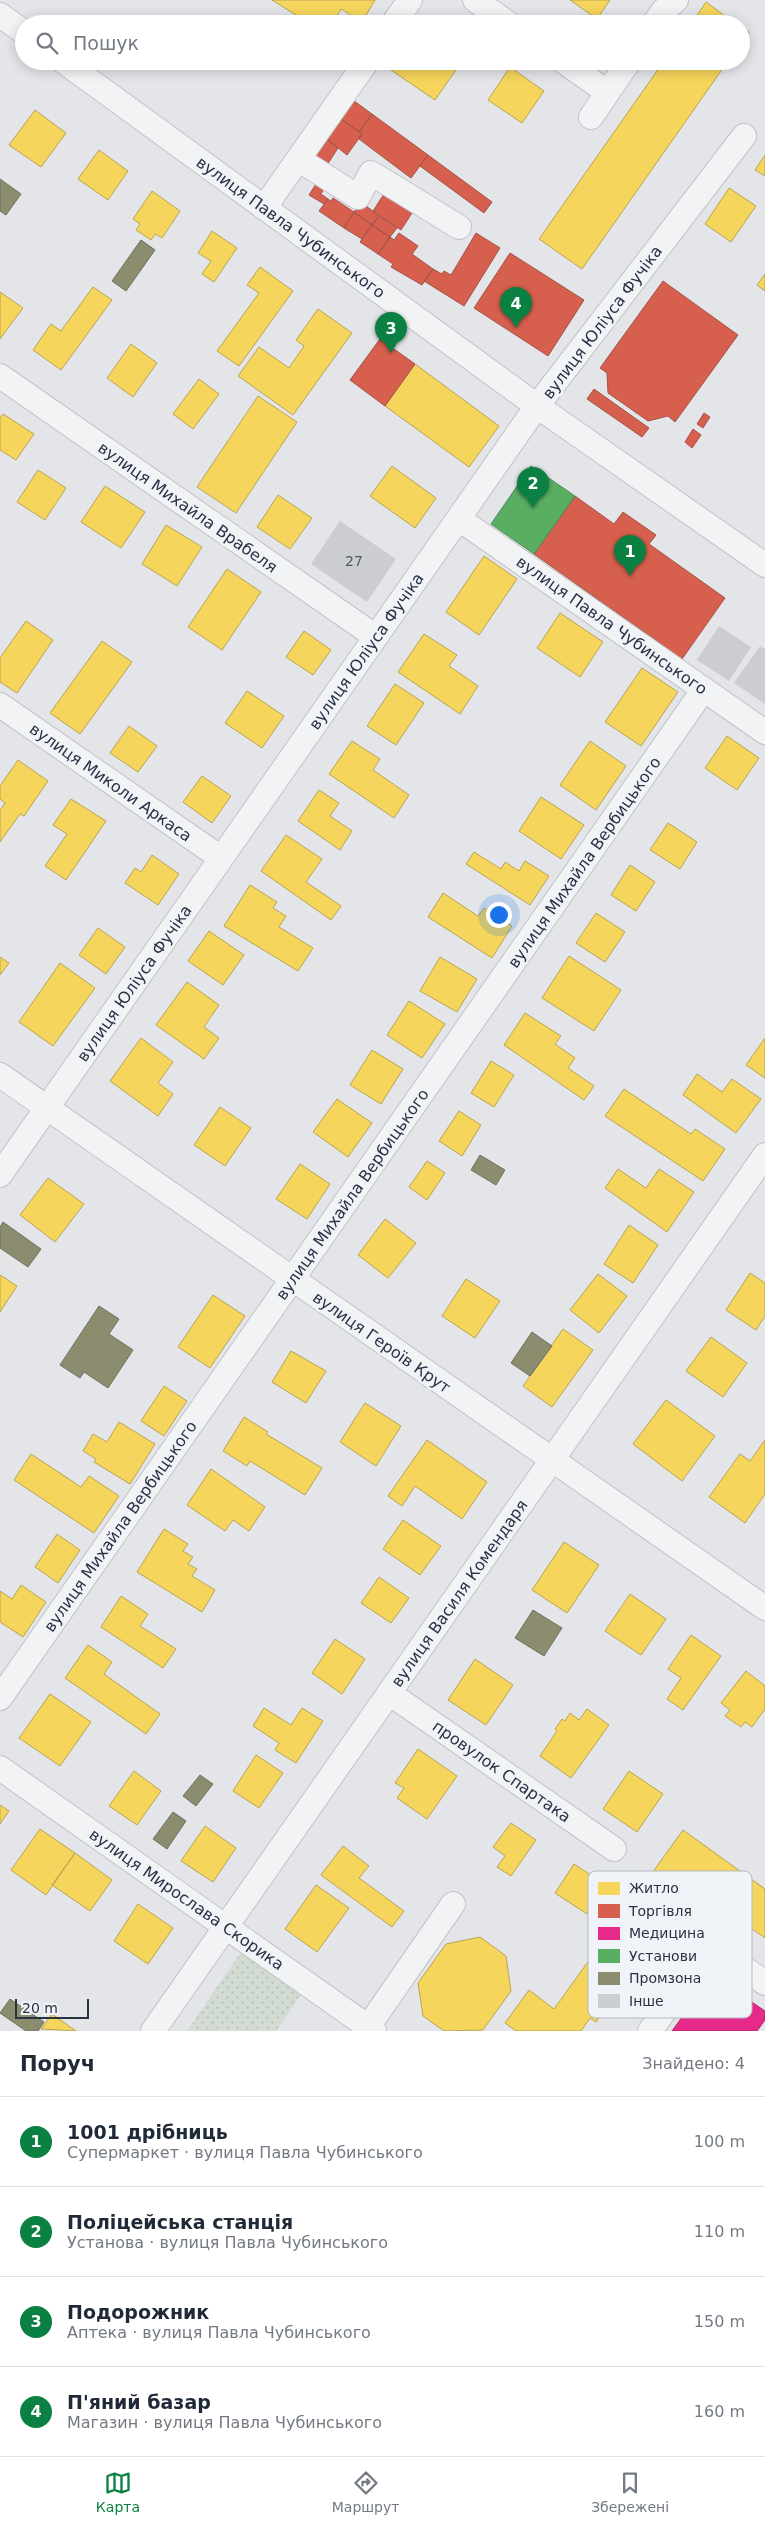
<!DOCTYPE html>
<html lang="uk">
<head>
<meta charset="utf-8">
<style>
  body { margin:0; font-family:"DejaVu Sans",sans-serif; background:#f2f2f3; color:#1f2937 }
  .scale { position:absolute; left:15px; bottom:12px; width:74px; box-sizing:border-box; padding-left:5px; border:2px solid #283242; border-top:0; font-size:14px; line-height:18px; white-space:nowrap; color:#283242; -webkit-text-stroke:4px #f0f3f7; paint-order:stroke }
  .you { position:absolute; left:498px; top:914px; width:18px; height:18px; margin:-12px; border:4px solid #fff; border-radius:50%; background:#1a73e8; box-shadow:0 0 0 8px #1a73e833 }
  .badge { display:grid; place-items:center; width:32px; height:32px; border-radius:50%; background:#0b8043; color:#fff; font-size:16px; font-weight:700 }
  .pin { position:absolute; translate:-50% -41px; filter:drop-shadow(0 1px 2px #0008) }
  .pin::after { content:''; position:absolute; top:26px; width:18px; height:15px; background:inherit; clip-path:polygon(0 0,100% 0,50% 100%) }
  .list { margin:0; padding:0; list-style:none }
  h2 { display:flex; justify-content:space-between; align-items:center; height:65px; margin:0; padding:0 20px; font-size:21px }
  h2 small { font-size:16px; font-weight:400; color:#747a83 }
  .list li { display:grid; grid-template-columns:32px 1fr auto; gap:15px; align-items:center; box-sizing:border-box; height:90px; padding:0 20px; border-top:1px solid #e0e1e3 }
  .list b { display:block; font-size:19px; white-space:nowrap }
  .list p { margin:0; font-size:16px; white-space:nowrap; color:#747a83 }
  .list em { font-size:16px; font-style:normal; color:#747a83 }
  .icon { flex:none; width:28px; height:28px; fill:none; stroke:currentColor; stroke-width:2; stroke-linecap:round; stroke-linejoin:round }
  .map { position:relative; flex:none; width:765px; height:2031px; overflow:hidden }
  .search { position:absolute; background:#fff; box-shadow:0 2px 12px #0003; left:15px; right:15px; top:15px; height:55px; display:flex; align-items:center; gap:12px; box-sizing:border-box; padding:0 18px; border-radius:28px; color:#747a83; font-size:19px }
  .sheet { height:425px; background:#fff }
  nav { display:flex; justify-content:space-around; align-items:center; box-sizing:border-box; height:70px; border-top:1px solid #e0e1e3; background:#fff; font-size:14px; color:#747a83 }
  nav a { display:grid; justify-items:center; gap:2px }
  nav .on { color:#0b8043 }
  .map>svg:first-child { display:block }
  .grass { fill:url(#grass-dots) }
  .homes { fill:#f6d55c; stroke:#b8a454 }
  .shops { fill:#d6604d; stroke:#a2524a }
  .health { fill:#e7298a; stroke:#ae2c74 }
  .public { fill:#5aae61; stroke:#4b8958 }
  .industry { fill:#8c8c6e; stroke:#6e7161 }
  .building { fill:#cbcdd0 }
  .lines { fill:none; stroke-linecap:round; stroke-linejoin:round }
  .minor-casing { stroke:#c1c3c6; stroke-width:26 }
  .minor { stroke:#f2f3f5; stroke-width:24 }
  .labels { text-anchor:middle; stroke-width:5; stroke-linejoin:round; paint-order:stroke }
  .number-label { font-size:14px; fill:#525a66 }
  .street-label { font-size:16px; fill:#283242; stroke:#f0f3f7 }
  .key { fill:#f0f3f7; stroke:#b4b9c1; stroke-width:1 }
  .key-label { font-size:14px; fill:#283242 }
</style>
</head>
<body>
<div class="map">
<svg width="765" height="2031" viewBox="0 0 765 2031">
  <defs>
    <pattern id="grass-dots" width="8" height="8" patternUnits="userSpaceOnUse" patternTransform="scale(1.25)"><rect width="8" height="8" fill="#d3dcd3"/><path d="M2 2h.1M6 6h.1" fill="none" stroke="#b5bdb6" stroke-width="1.8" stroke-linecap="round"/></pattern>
  </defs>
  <rect width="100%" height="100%" fill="#e3e5e8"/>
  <path class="grass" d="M 241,1952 L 302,1993 L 276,2031 L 187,2031 Z"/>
  <path class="homes" d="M 272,0 L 375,0 L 362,22 L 341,9 L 332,24 L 310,24 Z
    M 570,0 L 610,0 L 597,19 Z
    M 706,2 L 736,24 L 691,24 Z
    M 741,27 L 749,32 L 741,43 Z
    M 397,61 L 462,61 L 435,100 L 391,70 Z
    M 664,61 L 728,61 L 582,269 L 539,239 Z
    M 510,67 L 544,91 L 522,123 L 488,100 Z
    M 35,110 L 66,133 L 41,167 L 9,145 Z
    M 99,150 L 128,171 L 108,200 L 78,179 Z
    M 765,155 L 765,176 L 755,170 Z
    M 729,188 L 756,206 L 731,242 L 705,224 Z
    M 152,191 L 180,211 L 162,238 L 155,234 L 151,240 L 136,230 L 140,224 L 133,219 Z
    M 212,231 L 237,248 L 214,282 L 202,274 L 211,261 L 198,253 Z
    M 260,267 L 293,291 L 239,366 L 217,351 L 259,293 L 247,285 Z
    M 765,274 L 765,291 L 757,285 Z
    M 93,287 L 112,300 L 61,370 L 33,350 L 51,324 L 61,331 Z
    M 0,292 L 23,308 L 0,339 Z
    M 318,309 L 352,333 L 293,415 L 238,376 L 259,347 L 289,368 L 304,346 L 296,340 Z
    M 131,344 L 157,363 L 133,397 L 107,378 Z
    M 415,364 L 499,426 L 469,467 L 385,406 Z
    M 199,379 L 219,394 L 193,429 L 173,414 Z
    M 258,396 L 297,422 L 236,513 L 197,487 Z
    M 3,414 L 34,434 L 16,460 L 0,450 L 0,418 Z
    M 392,466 L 436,498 L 415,528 L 370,496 Z
    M 38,470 L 66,488 L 45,520 L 17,502 Z
    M 105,486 L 145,512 L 121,548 L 81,522 Z
    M 278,495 L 312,518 L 290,549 L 257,527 Z
    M 166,525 L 202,547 L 177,586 L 142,564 Z
    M 484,556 L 517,579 L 479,635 L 446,612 Z
    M 227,569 L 261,592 L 222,650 L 188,627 Z
    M 560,613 L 603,642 L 580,677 L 537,648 Z
    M 26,621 L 53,640 L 17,693 L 0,682 L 0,658 Z
    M 304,631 L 331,650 L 313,675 L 286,657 Z
    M 424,634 L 457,655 L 449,666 L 478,686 L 460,714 L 398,672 Z
    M 102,641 L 132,662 L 80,734 L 50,713 Z
    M 642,668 L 678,692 L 641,746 L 605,722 Z
    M 395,684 L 424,703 L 396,745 L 367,726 Z
    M 247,691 L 284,716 L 262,748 L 225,723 Z
    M 129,726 L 157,746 L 138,772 L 110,753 Z
    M 727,736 L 759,758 L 737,790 L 705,768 Z
    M 352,741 L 380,759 L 373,770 L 409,795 L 394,818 L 329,774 Z
    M 590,741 L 626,766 L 596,810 L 560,785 Z
    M 18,760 L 48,781 L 24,816 L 20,814 L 0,842 L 0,810 L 5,803 L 0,799 L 0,786 Z
    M 202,776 L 231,796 L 212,823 L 183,802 Z
    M 319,790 L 339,803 L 330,816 L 352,831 L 340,850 L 298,821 Z
    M 541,797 L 584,825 L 561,859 L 519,831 Z
    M 71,799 L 106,821 L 66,880 L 45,866 L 67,834 L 53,825 Z
    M 668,823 L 697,842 L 680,869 L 650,850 Z
    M 286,835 L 322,859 L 306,882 L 341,906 L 331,920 L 261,871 Z
    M 474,852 L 501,869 L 505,862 L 519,871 L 525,861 L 549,876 L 530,905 L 466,864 Z
    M 152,855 L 179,874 L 158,905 L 125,883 L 135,868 L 141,872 Z
    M 630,865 L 655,882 L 636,911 L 611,895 Z
    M 250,885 L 277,902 L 273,908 L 286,916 L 279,927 L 313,948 L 298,971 L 224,926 Z
    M 443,893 L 478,916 L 484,908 L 512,926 L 492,958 L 428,917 Z
    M 596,913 L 625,932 L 605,962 L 576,943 Z
    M 98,928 L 125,947 L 106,974 L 79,955 Z
    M 209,931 L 244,955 L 223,985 L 188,961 Z
    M 569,956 L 621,990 L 594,1031 L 542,998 Z
    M 0,957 L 9,963 L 0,975 Z
    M 440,957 L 477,979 L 457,1012 L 420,991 Z
    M 60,963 L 95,988 L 53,1046 L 19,1022 Z
    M 187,982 L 219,1005 L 204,1027 L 219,1038 L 204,1059 L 156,1025 Z
    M 409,1001 L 445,1024 L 422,1058 L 387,1035 Z
    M 525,1013 L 561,1036 L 555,1044 L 575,1058 L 568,1068 L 594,1086 L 584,1100 L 504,1045 Z
    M 141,1038 L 173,1062 L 158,1083 L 173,1094 L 158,1116 L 110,1081 Z
    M 765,1038 L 765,1078 L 746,1065 Z
    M 372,1050 L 403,1069 L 381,1104 L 350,1085 Z
    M 491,1061 L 514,1075 L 494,1107 L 471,1093 Z
    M 697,1074 L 722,1092 L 732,1079 L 761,1099 L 736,1133 L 683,1095 Z
    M 624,1089 L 691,1134 L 695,1129 L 725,1149 L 703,1181 L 605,1116 Z
    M 337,1099 L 372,1123 L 348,1157 L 313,1132 Z
    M 220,1107 L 251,1128 L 225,1166 L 194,1145 Z
    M 459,1111 L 481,1125 L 462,1156 L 439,1141 Z
    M 427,1161 L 445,1173 L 427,1200 L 409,1187 Z
    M 300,1164 L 330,1184 L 307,1219 L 276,1199 Z
    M 618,1169 L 646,1188 L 659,1169 L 694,1192 L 667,1232 L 605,1188 Z
    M 48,1178 L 84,1204 L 55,1242 L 20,1215 Z
    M 385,1219 L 416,1243 L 388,1278 L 358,1255 Z
    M 629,1225 L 658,1245 L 633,1283 L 604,1264 Z
    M 750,1273 L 765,1283 L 765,1316 L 756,1330 L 726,1310 Z
    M 598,1274 L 627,1296 L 599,1333 L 570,1310 Z
    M 0,1275 L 17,1286 L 0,1312 Z
    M 466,1279 L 500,1301 L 475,1338 L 442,1316 Z
    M 213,1295 L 245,1316 L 210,1368 L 178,1347 Z
    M 563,1329 L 593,1350 L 552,1407 L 523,1386 Z
    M 711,1337 L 747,1363 L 723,1397 L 686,1371 Z
    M 291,1351 L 326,1371 L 306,1403 L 272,1382 Z
    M 164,1386 L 187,1401 L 164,1436 L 141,1421 Z
    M 666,1400 L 715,1436 L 682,1481 L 633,1444 Z
    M 365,1403 L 401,1426 L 376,1466 L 340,1442 Z
    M 244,1417 L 268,1432 L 266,1434 L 322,1468 L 305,1495 L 250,1461 L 247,1466 L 223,1451 Z
    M 119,1422 L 155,1444 L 130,1484 L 94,1462 L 96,1459 L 83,1451 L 93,1434 L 107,1442 Z
    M 427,1440 L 487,1482 L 462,1519 L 415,1486 L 402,1506 L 388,1496 Z
    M 765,1440 L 765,1494 L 745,1523 L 709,1497 L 740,1454 L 750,1461 Z
    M 31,1454 L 81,1487 L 89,1476 L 119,1496 L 94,1533 L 14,1480 Z
    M 211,1469 L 265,1507 L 249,1531 L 233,1520 L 225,1531 L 187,1505 Z
    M 403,1520 L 441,1546 L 420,1575 L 383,1549 Z
    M 164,1529 L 188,1544 L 183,1551 L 193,1557 L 188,1564 L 197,1569 L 192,1576 L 215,1590 L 202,1612 L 137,1572 Z
    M 57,1534 L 80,1550 L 58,1583 L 35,1567 Z
    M 564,1542 L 599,1565 L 567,1613 L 532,1590 Z
    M 379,1577 L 409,1598 L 391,1623 L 361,1603 Z
    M 21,1585 L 46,1602 L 23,1637 L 0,1622 L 0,1591 L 12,1599 Z
    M 630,1594 L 666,1619 L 641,1655 L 605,1631 Z
    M 121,1596 L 148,1614 L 140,1626 L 176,1649 L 163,1668 L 101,1627 Z
    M 691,1635 L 721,1656 L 683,1710 L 667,1699 L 681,1678 L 668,1669 Z
    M 335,1639 L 365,1659 L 342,1694 L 312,1673 Z
    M 88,1645 L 112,1662 L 104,1674 L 160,1714 L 146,1734 L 65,1678 Z
    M 475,1659 L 513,1685 L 486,1725 L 448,1700 Z
    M 746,1671 L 765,1686 L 765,1709 L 752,1727 L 745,1722 L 741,1727 L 725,1716 L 730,1710 L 721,1703 Z
    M 50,1694 L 91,1722 L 60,1766 L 19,1738 Z
    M 264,1708 L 291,1725 L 302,1708 L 323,1721 L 296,1763 L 275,1750 L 279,1743 L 253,1726 Z
    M 587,1709 L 609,1725 L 571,1778 L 540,1756 L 557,1731 L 555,1729 L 562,1719 L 565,1721 L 570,1713 L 579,1720 Z
    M 418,1749 L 457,1776 L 427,1819 L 397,1798 L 404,1788 L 395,1783 Z
    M 256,1755 L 283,1773 L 259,1808 L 233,1791 Z
    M 134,1771 L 161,1791 L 137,1825 L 109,1806 Z
    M 629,1771 L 663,1794 L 637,1832 L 603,1809 Z
    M 0,1805 L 9,1811 L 0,1824 Z
    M 511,1823 L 536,1840 L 511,1876 L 497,1867 L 505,1856 L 493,1847 Z
    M 205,1826 L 236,1848 L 213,1882 L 181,1861 Z
    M 40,1829 L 75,1853 L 46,1895 L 11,1870 Z
    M 683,1830 L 765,1889 L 765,1938 L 693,1887 L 596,2022 L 590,2018 L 581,2031 L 516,2031 L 505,2023 L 529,1990 L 554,2009 Z
    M 343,1846 L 369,1866 L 359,1878 L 404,1911 L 392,1927 L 321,1875 Z
    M 75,1853 L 112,1880 L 90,1911 L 52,1885 Z
    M 574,1864 L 606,1885 L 587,1914 L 555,1893 Z
    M 316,1885 L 349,1908 L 317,1952 L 285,1929 Z
    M 138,1904 L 173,1928 L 148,1964 L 114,1941 Z
    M 480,1937 L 506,1956 L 511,1991 L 483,2030 L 444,2031 L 423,2016 L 418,1983 L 446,1944 Z
    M 52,2014 L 76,2031 L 41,2029 Z"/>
  <path class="shops" d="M 350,98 L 372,114 L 359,132 L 337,116 Z
    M 372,114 L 428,155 L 411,178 L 359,139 L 362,134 L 359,132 Z
    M 341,119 L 362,134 L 347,155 L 327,139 Z
    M 327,139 L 338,148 L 327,165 L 315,157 Z
    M 428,155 L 492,202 L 484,213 L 420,166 Z
    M 316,184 L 324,188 L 321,194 L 328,199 L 324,204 L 309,195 Z
    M 384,194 L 412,213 L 401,230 L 373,211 Z
    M 333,198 L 354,212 L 344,228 L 319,211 L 328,199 L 331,201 Z
    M 361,202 L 379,216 L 372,225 L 354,212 Z
    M 354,212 L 372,225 L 362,239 L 344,228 Z
    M 379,216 L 397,228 L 390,237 L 372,225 Z
    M 372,225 L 390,237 L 378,254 L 360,242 Z
    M 399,233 L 418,246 L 412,254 L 433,269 L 422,285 L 391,267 L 393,264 L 378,254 L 390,237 L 394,240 Z
    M 476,233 L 500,248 L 464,306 L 424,281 L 433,269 L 442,274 L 444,271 L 451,275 Z
    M 510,253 L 584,300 L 548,356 L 474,308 Z
    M 663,281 L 738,335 L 675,422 L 668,416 L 648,421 L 608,393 L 607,373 L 600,368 Z
    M 380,339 L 415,364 L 385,406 L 350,380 Z
    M 594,389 L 649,428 L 642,437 L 587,399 Z
    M 704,413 L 710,417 L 703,428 L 697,424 Z
    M 693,429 L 701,435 L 692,448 L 685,442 Z
    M 575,496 L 614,524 L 623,512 L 656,535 L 649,544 L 725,598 L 682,659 L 534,554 Z"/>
  <path class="health" d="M 731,1969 L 752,1984 L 743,1996 L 765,2011 L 765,2020 L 757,2031 L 672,2031 L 710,1978 L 719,1985 Z"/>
  <path class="public" d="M 531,466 L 575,496 L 534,554 L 491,524 Z"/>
  <path class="industry" d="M 0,179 L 21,194 L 6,215 L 0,211 Z
    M 141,240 L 155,250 L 126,291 L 112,281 Z
    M 480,1155 L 505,1170 L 496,1185 L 471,1170 Z
    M 3,1222 L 41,1249 L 28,1267 L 0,1248 L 0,1227 Z
    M 99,1306 L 119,1319 L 109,1334 L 133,1350 L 108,1388 L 84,1372 L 80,1378 L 60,1365 Z
    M 532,1332 L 552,1346 L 530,1376 L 511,1363 Z
    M 533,1610 L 562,1628 L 544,1656 L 515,1638 Z
    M 200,1775 L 213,1784 L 196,1806 L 183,1796 Z
    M 173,1812 L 186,1821 L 167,1849 L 153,1839 Z
    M 10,1999 L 44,2022 L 38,2031 L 26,2031 L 0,2013 Z"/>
  <path class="building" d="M 340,521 L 396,559 L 367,602 L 311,564 Z
    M 719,626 L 751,647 L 729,681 L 697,660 Z
    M 760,646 L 765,649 L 765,704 L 734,683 Z"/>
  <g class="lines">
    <defs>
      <path id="minor" d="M 475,0 L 509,24
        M 0,15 L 24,32
        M 393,24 L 410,0
        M 654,24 L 663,11 L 676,0
        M 63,61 L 537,406 L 765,565
        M 563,61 L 607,92
        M 591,117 L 629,61
        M 298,159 L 358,197 L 371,173 L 459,227
        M 264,208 L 367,61
        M 0,376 L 376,637
        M 459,519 L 765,732
        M 0,705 L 221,858
        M 0,1075 L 765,1608
        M 0,1175 L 537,406 L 744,136
        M 389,1693 L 614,1849
        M 0,1698 L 704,689
        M 0,1768 L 374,2031
        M 368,2027 L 453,1904
        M 153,2031 L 765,1155
        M 650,2031 L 711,1945 L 765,1983"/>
    </defs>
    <use href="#minor" class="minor-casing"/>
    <use href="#minor" class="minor"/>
  </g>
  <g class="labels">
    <g class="number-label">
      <text x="354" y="566">27</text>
    </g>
    <g class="street-label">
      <text transform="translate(291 227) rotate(36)" y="6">вулиця Павла Чубинського</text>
      <text transform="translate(602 322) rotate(-53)" y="6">вулиця Юліуса Фучіка</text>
      <text transform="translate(188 507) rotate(35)" y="6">вулиця Михайла Врабеля</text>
      <text transform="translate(612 625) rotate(35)" y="6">вулиця Павла Чубинського</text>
      <text transform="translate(366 651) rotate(-55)" y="6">вулиця Юліуса Фучіка</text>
      <text transform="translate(111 782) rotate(35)" y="6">вулиця Миколи Аркаса</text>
      <text transform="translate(584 862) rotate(-55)" y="6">вулиця Михайла Вербицького</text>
      <text transform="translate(134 983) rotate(-55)" y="6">вулиця Юліуса Фучіка</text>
      <text transform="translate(352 1194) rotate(-55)" y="6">вулиця Михайла Вербицького</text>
      <text transform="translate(382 1342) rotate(35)" y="6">вулиця Героїв Крут</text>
      <text transform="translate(120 1526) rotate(-55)" y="6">вулиця Михайла Вербицького</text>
      <text transform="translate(459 1593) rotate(-55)" y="6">вулиця Василя Комендаря</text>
      <text transform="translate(502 1771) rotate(35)" y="6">провулок Спартака</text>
      <text transform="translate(187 1899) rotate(35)" y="6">вулиця Мирослава Скорика</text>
    </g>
  </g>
  <rect x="588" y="1871" width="164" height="147" rx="8" class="key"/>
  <rect x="598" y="1882" width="22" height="13" fill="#f6d55c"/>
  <rect x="598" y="1904" width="22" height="14" fill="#d6604d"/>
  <rect x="598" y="1927" width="22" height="13" fill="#e7298a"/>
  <rect x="598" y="1949" width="22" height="14" fill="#5aae61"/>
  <rect x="598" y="1972" width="22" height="13" fill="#8c8c6e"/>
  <rect x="598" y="1994" width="22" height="14" fill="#cbcdd0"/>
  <g class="key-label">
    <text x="629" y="1893">Житло</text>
    <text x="629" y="1916">Торгівля</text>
    <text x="629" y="1938">Медицина</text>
    <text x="629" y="1961">Установи</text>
    <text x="629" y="1983">Промзона</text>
    <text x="629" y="2006">Інше</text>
  </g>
</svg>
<div class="scale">20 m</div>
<div class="you"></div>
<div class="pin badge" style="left:630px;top:576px">1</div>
<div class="pin badge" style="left:533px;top:508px">2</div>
<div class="pin badge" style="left:391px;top:353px">3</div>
<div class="pin badge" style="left:516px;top:328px">4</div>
<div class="search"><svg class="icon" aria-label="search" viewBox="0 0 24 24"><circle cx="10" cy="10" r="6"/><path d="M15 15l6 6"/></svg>Пошук</div>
</div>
<section class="sheet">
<h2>Поруч<small>Знайдено: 4</small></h2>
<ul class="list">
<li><span class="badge">1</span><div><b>1001 дрібниць</b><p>Супермаркет · вулиця Павла Чубинського</p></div><em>100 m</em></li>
<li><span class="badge">2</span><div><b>Поліцейська станція</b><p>Установа · вулиця Павла Чубинського</p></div><em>110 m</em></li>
<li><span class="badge">3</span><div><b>Подорожник</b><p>Аптека · вулиця Павла Чубинського</p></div><em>150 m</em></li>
<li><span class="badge">4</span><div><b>П'яний базар</b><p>Магазин · вулиця Павла Чубинського</p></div><em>160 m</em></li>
</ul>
</section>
<nav>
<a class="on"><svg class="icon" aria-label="map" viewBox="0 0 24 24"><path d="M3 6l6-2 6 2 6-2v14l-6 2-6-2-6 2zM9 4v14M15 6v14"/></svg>Карта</a>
<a><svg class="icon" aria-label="directions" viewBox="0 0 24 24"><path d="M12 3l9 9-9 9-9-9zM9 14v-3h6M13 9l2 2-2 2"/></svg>Маршрут</a>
<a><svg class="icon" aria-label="saved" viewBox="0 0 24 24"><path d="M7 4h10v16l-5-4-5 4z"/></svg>Збережені</a>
</nav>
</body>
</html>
